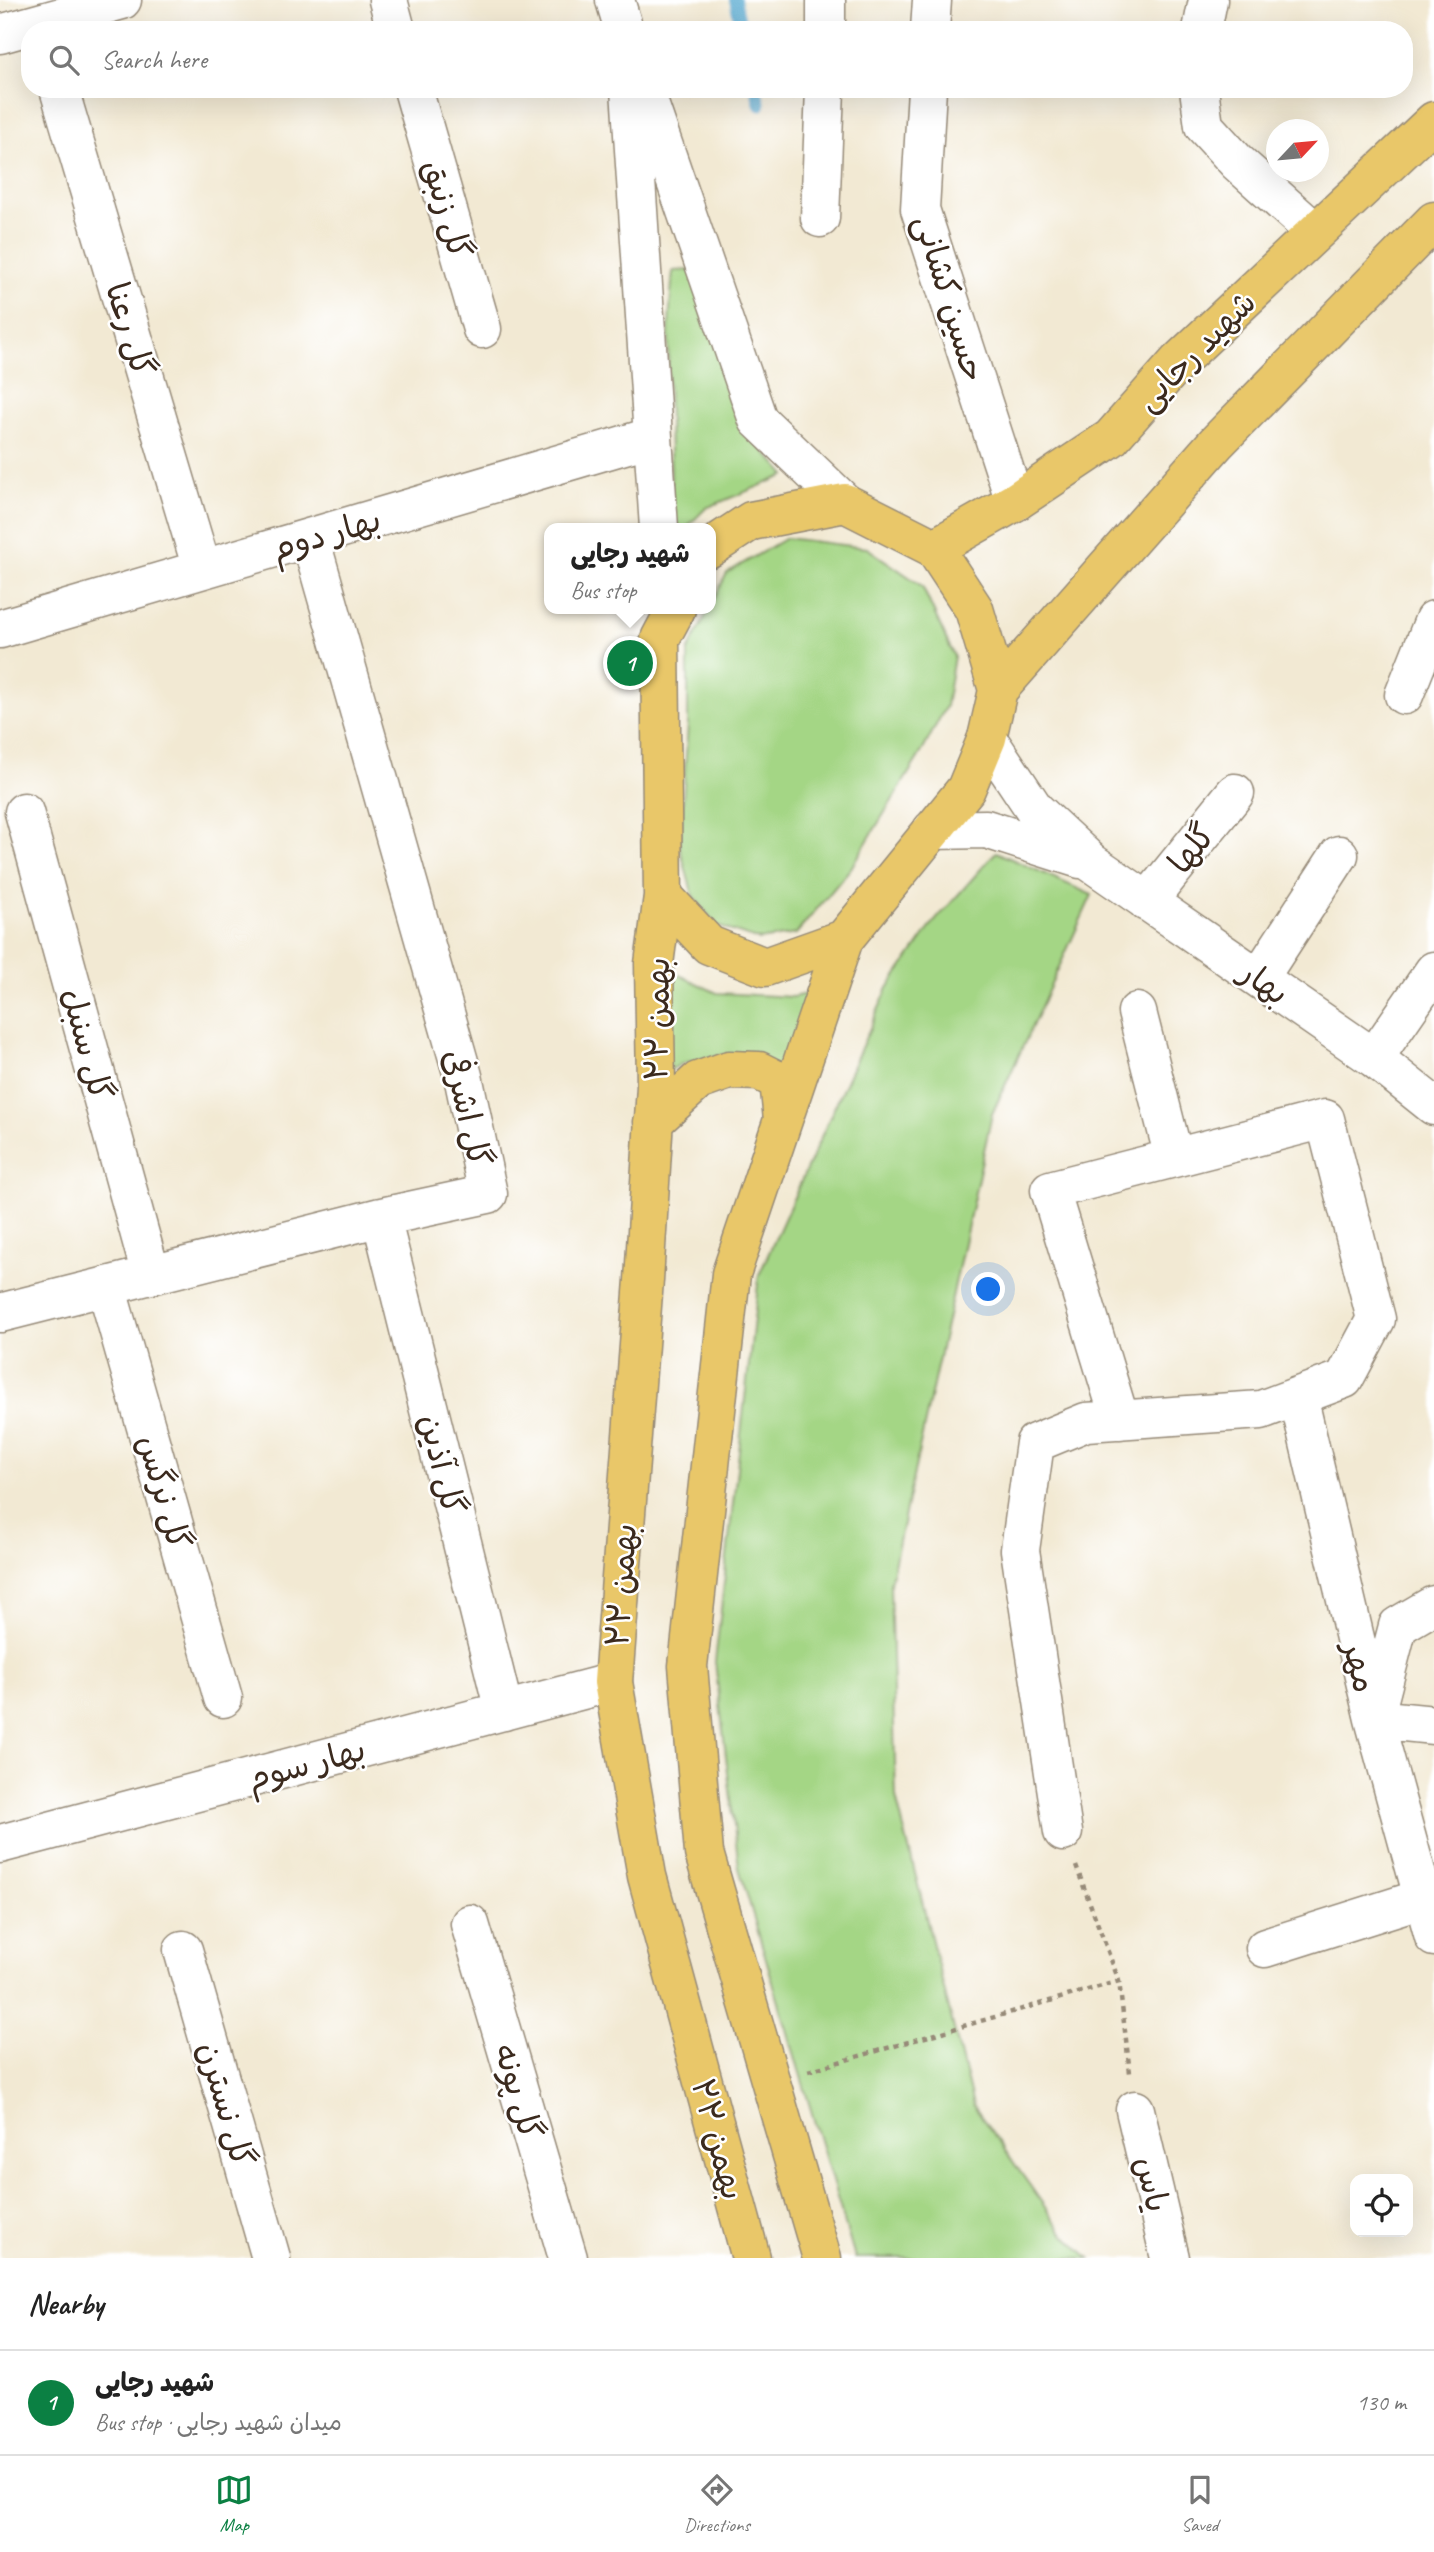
<!DOCTYPE html>
<html lang="en">
<head>
<meta charset="utf-8">
<style>
  body { margin:0; font-family:Caveat,"Playpen Sans Arabic",sans-serif; background:#f6f6f6; color:#222 }
  .controls { position:absolute; right:21px; bottom:21px; display:grid; overflow:hidden; border-radius:14px; box-shadow:0 7px 28px #0002 }
  .controls button { width:63px; height:63px; display:grid; place-items:center; padding:0; border:0; border-bottom:2px solid #e0e0e0; background:#fff; color:#222; font:35px sans-serif }
  .compass { position:absolute; left:1266px; top:119px; width:63px; height:63px; border-radius:50%; background:#fff; box-shadow:0 7px 28px #0002; rotate:64deg }
  .you { position:absolute; left:989px; top:1290px; width:24px; height:24px; margin:-18px; border:5px solid #fff; border-radius:50%; background:#1a73e8; box-shadow:0 0 0 10px #1a73e833 }
  .badge { display:grid; place-items:center; width:46px; height:46px; border-radius:50%; background:#0b8043; color:#fff; font-size:23px; font-weight:700 }
  .pin { position:absolute; translate:-50% -50%; border:4px solid #fff; box-shadow:0 2px 7px #0006 }
  .popup { position:absolute; left:544px; top:523px; width:172px; height:91px; box-sizing:border-box; display:grid; place-content:center; border-radius:14px; background:#fff; filter:drop-shadow(0 2px 5px #0005); font-size:23px; white-space:nowrap; color:#767676 }
  .popup b { font-size:26px; color:#222 }
  .popup::after { content:''; position:absolute; left:50%; top:100%; margin-left:-14px; border:14px solid transparent; border-top-color:#fff }
  .list { margin:0; padding:0; list-style:none }
  h2 { display:flex; justify-content:space-between; align-items:center; height:91px; margin:0; padding:0 28px; font-size:30px }
  h2 small { font-size:23px; font-weight:400; color:#767676 }
  .list li { display:grid; grid-template-columns:46px 1fr auto; gap:21px; align-items:center; box-sizing:border-box; height:105px; padding:0 28px; border-top:2px solid #e0e0e0 }
  .list b { display:block; font-size:26px; white-space:nowrap }
  .list p { margin:0; font-size:23px; white-space:nowrap; color:#767676 }
  .list em { font-size:23px; font-style:normal; color:#767676 }
  .icon { flex:none; width:38px; height:38px; fill:none; stroke:currentColor; stroke-width:2; stroke-linecap:round; stroke-linejoin:round }
  .map { position:relative; flex:none; width:1434px; height:2258px; overflow:hidden }
  .search { position:absolute; background:#fff; box-shadow:0 7px 28px #0002; left:21px; right:21px; top:21px; height:77px; display:flex; align-items:center; gap:18px; box-sizing:border-box; padding:0 24px; border-radius:28px; color:#767676; font-size:26px }
  .sheet { height:196px; background:#fff }
  nav { display:flex; justify-content:space-around; align-items:center; box-sizing:border-box; height:98px; border-top:2px solid #e0e0e0; background:#fff; font-size:19px; color:#767676 }
  nav a { display:grid; justify-items:center; gap:4px }
  nav .on { color:#0b8043 }
  .map>svg:first-child { display:block }
  .green { fill:#a4d685; stroke:#708052; stroke-width:2 }
  .lines { fill:none; stroke-linecap:round; stroke-linejoin:round }
  .stream { stroke:#53a7cf; stroke-width:12 }
  .minor-casing { stroke:#968a78; stroke-width:41 }
  .major-casing { stroke:#968a78; stroke-width:41 }
  .path { stroke:#968a78; stroke-width:4.5; stroke-dasharray:5 5; stroke-linecap:butt }
  .minor { stroke:#fff; stroke-width:38 }
  .major { stroke:#e9c769; stroke-width:38 }
  .labels { text-anchor:middle; stroke-width:5; stroke-linejoin:round; paint-order:stroke }
  .street-label { font-size:33px; fill:#3b2a1e; stroke:#fff }
</style>
</head>
<body>
<div class="map">
<svg width="1434" height="2258" viewBox="0 0 1434 2258">
  <rect width="100%" height="100%" fill="#fff"/>
  <filter id="ink" filterUnits="userSpaceOnUse"><feTurbulence type="fractalNoise" baseFrequency=".0143" numOctaves="2"/><feDisplacementMap in="SourceGraphic" scale="14" xChannelSelector="R" yChannelSelector="G"/><feConvolveMatrix kernelMatrix="1 2 1 2 8 2 1 2 1" color-interpolation-filters="sRGB"/></filter>
  <filter id="wash" filterUnits="userSpaceOnUse"><feTurbulence type="fractalNoise" baseFrequency=".00686" numOctaves="4" result="noise"/><feDisplacementMap in="SourceGraphic" scale="28" xChannelSelector="R" yChannelSelector="G"/><feGaussianBlur stdDeviation="1.57" result="paint"/><feColorMatrix in="noise" values="0 0 0 0 0 0 0 0 0 0 0 0 0 0 0 0 0 1.4 0 .05"/><feComposite in="paint" operator="in"/></filter>
  <g filter="url(#wash)">
    <rect width="100%" height="100%" fill="#f2e9d3"/>
    <path class="green" d="M 692,270 L 756,442 L 786,475 L 706,508 L 686,528 L 673,528 C 670,443 664,356 673,271 Z
      M 786,538 L 867,548 L 922,586 L 954,656 L 946,706 L 924,748 L 851,868 L 796,934 L 759,940 L 717,926 L 693,896 L 680,848 L 688,723 L 688,651 L 727,573 Z
      M 996,852 L 1092,895 L 992,1114 L 890,1583 L 896,1797 L 973,2105 L 1064,2234 L 1090,2258 L 855,2258 L 739,1868 L 715,1662 L 759,1275 L 888,988 L 934,922 Z
      M 675,973 L 717,993 L 793,997 L 820,991 L 787,1074 L 721,1055 L 683,1063 L 665,1073 Z"/>
    <g class="lines">
      <path class="stream" d="M 735,0 L 742,30
        M 756,89 L 760,105"/>
    </g>
  </g>
  <g filter="url(#ink)">
    <g class="lines">
      <defs>
        <path id="minor" d="M 388,0 L 396,30
          M 615,0 L 624,30
          M 826,0 L 826,30
          M 930,30 L 932,0
          M 1202,30 L 1208,0
          M 0,34 L 122,0
          M 59,89 L 202,569
          M 413,89 L 482,329
          M 630,89 L 659,528
          M 644,89 L 758,420 L 845,503
          M 927,89 L 920,209 L 1015,502
          M 1199,89 L 1204,126 L 1237,162 L 1315,232
          M 820,218 L 825,89
          M 0,629 L 651,437
          M 1404,695 L 1434,620
          M 987,738 L 1035,810 L 1092,863 L 1374,1058 L 1434,1106
          M 24,812 L 151,1275
          M 932,830 L 986,829 L 1080,859
          M 1147,902 L 1235,793
          M 1259,978 L 1339,855
          M 1137,1012 L 1174,1158
          M 1374,1058 L 1434,971
          M 381,1217 L 504,1711
          M 106,1286 L 223,1698
          M 0,1313 L 381,1217 L 488,1194 L 463,1076 L 310,538
          M 1298,1396 L 1374,1719 L 1434,1937
          M 1434,1605 L 1398,1626 L 1374,1719 L 1434,1725
          M 1063,1832 L 1020,1550 L 1035,1443 L 1086,1422 L 1261,1410 L 1344,1379 L 1376,1319 L 1325,1119 L 1050,1190 L 1120,1420
          M 0,1844 L 613,1682
          M 470,1924 L 568,2258
          M 1265,1948 L 1423,1898
          M 183,1950 L 271,2258
          M 1135,2110 L 1170,2258"/>
        <path id="major" d="M 934,548 L 1015,502 L 1111,438 L 1178,362 L 1434,121
          M 676,609 L 660,639 L 663,896 L 654,964 L 656,1086 L 644,1280 L 613,1682 L 647,1876 L 751,2258
          M 998,690 L 1216,443 L 1434,221
          M 663,896 L 709,945 L 765,967 L 844,939 L 966,789 L 987,738 L 998,690 L 974,609 L 934,548 L 845,503 L 751,521 L 710,548
          M 653,1122 L 698,1081 L 729,1070 L 759,1071 L 779,1081 L 783,1120
          M 822,2258 L 704,1853 L 688,1666 L 731,1274 L 844,939"/>
      </defs>
      <use href="#minor" class="minor-casing"/>
      <use href="#major" class="major-casing"/>
      <path class="path" d="M 1076,1866 L 1119,1981 L 1130,2073
        M 808,2071 L 1119,1981"/>
      <use href="#minor" class="minor"/>
      <use href="#major" class="major"/>
    </g>
  </g>
  <g class="labels">
    <g class="street-label">
      <text transform="translate(448 209) rotate(74)" y="12">گل زنبق</text>
      <text transform="translate(951 298) rotate(73)" y="12">حسین کشانی</text>
      <text transform="translate(131 329) rotate(73)" y="12">گل رعنا</text>
      <text transform="translate(1195 350) rotate(-45)" y="12">شهید رجایی</text>
      <text transform="translate(326 533) rotate(-16)" y="12">بهار دوم</text>
      <text transform="translate(1191 848) rotate(-51)" y="12">گلها</text>
      <text transform="translate(1265 982) rotate(35)" y="12">بهار</text>
      <text transform="translate(656 1019) rotate(-89)" y="12">۲۲ بهمن</text>
      <text transform="translate(88 1044) rotate(75)" y="12">گل سنبل</text>
      <text transform="translate(468 1108) rotate(77)" y="12">گل اشرفی</text>
      <text transform="translate(443 1464) rotate(76)" y="12">گل آذین</text>
      <text transform="translate(165 1492) rotate(74)" y="12">گل نرگس</text>
      <text transform="translate(620 1585) rotate(-86)" y="12">۲۲ بهمن</text>
      <text transform="translate(1361 1667) rotate(76)" y="12">مهر</text>
      <text transform="translate(306 1763) rotate(-15)" y="12">بهار سوم</text>
      <text transform="translate(519 2091) rotate(74)" y="12">گل پونه</text>
      <text transform="translate(227 2104) rotate(74)" y="12">گل نسترن</text>
      <text transform="translate(719 2139) rotate(75)" y="12">۲۲ بهمن</text>
      <text transform="translate(1153 2184) rotate(77)" y="12">یاس</text>
    </g>
  </g>
</svg>
<div class="controls">
<button><svg class="icon" aria-label="locate" viewBox="0 0 24 24"><circle cx="12" cy="12" r="6"/><path d="M12 2v4M12 18v4M2 12h4M18 12h4"/></svg></button>
</div>
<svg class="compass" viewBox="-18 -18 36 36"><path d="M0-13l5 13h-10z" fill="#e53935"/><path d="M0 13l5-13h-10z" fill="#767676"/></svg>
<div class="you"></div>
<div class="pin badge" style="left:630px;top:663px">1</div>
<div class="popup"><b>شهید رجایی</b>Bus stop</div>
<div class="search"><svg class="icon" aria-label="search" viewBox="0 0 24 24"><circle cx="10" cy="10" r="6"/><path d="M15 15l6 6"/></svg>Search here</div>
</div>
<section class="sheet">
<h2>Nearby<small></small></h2>
<ul class="list">
<li><span class="badge">1</span><div><b>شهید رجایی</b><p>Bus stop · میدان شهید رجایی</p></div><em>130 m</em></li>
</ul>
</section>
<nav>
<a class="on"><svg class="icon" aria-label="map" viewBox="0 0 24 24"><path d="M3 6l6-2 6 2 6-2v14l-6 2-6-2-6 2zM9 4v14M15 6v14"/></svg>Map</a>
<a><svg class="icon" aria-label="directions" viewBox="0 0 24 24"><path d="M12 3l9 9-9 9-9-9zM9 14v-3h6M13 9l2 2-2 2"/></svg>Directions</a>
<a><svg class="icon" aria-label="saved" viewBox="0 0 24 24"><path d="M7 4h10v16l-5-4-5 4z"/></svg>Saved</a>
</nav>
</body>
</html>
